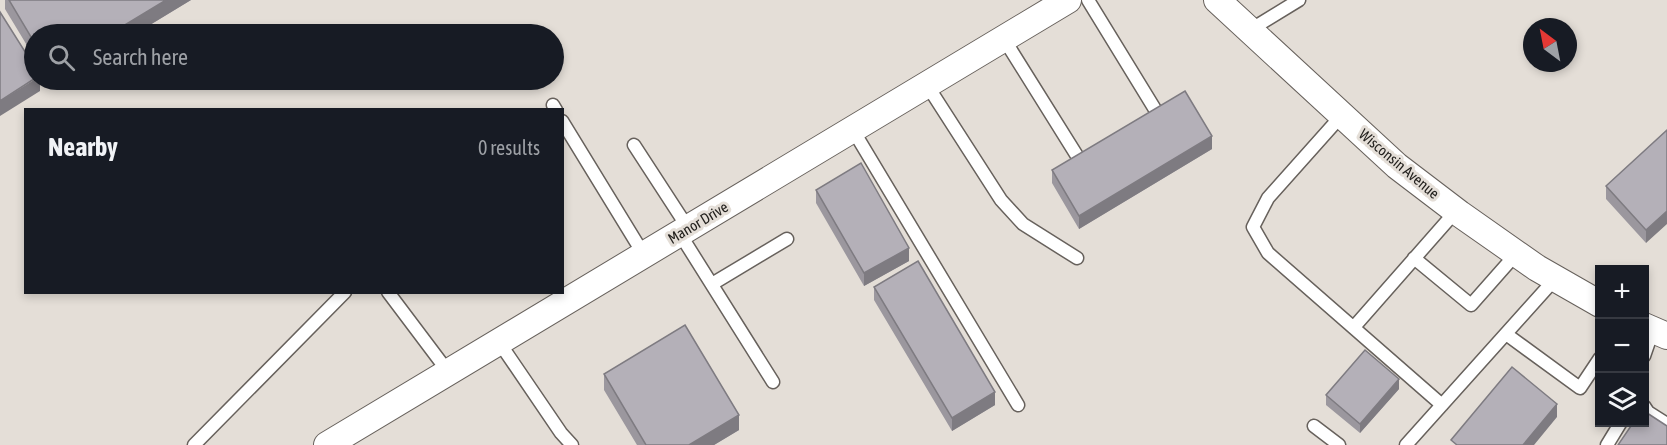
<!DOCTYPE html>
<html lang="en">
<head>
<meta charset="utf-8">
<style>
  body { margin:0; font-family:"Asap Condensed",sans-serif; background:#20242c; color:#f1f3f6 }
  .controls { position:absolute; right:18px; bottom:18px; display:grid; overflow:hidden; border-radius:0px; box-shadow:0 3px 9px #0003 }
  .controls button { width:54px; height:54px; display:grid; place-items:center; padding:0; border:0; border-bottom:2px solid #363941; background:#171b24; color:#f1f3f6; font:30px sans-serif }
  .compass { position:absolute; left:1523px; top:18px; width:54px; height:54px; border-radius:50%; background:#171b24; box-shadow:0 3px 9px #0003; rotate:328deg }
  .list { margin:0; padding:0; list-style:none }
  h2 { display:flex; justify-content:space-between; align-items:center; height:78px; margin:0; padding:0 24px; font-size:26px }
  h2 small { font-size:20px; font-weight:400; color:#9ea1a6 }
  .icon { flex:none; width:33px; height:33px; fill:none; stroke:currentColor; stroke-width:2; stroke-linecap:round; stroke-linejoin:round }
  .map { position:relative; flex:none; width:1667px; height:445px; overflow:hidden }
  .search { position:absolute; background:#171b24; box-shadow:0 3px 9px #0003; left:24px; top:24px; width:540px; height:66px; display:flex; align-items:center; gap:15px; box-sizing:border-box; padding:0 21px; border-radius:33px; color:#9ea1a6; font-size:22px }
  .panel { position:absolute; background:#171b24; box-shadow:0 3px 9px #0003; left:24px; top:108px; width:540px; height:186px; border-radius:0px }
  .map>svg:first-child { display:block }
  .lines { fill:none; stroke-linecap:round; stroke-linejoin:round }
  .service-casing { stroke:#67615c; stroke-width:15 }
  .minor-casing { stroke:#67615c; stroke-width:28 }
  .service { stroke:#fff; stroke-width:12 }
  .minor { stroke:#fff; stroke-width:26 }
  .wall { fill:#9b979e }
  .shaded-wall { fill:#7e7b81 }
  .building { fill:#b4b0b8; stroke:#7e7b81; stroke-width:1.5 }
  .labels { text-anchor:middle; stroke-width:6; stroke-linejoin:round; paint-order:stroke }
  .street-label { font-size:15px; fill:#23211e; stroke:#e4ded7 }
</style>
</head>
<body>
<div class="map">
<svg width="1667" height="445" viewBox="0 0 1667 445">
  <rect width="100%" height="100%" fill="#e4ded7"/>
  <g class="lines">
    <defs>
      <path id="service" d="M 1088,0 L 1156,111
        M 1250,30 L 1299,0
        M 1004,39 L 1079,159
        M 927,85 L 1001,200 L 1023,224 L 1077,258
        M 553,105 L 556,110
        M 1342,115 L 1268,198 L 1253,227 L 1268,253 L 1442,405
        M 562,121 L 644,255
        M 853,130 L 1018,405
        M 634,145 L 688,228
        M 680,234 L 773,382
        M 1414,258 L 1471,305 L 1516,254
        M 712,284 L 787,239
        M 388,292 L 449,373
        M 1354,327 L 1456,211
        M 1506,334 L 1580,388 L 1600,358
        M 499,342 L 561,433 L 572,445
        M 1644,356 L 1653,330
        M 1644,406 L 1648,412 L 1667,424
        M 1314,426 L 1339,445
        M 194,445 L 345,292
        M 1406,445 L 1555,279
        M 1607,445 L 1621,422"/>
      <path id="minor" d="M 1217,0 L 1397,166 L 1460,214 L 1537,268 L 1600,304
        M 1644,326 L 1667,336
        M 327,445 L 1068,0"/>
    </defs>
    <use href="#service" class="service-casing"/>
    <use href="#minor" class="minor-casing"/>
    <use href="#service" class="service"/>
    <use href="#minor" class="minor"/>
  </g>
  <path class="wall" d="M 5,0 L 191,0 L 135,34 L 34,34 L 34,57 L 5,9 Z
    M 1667,130 L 1646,243 L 1606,199 L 1606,186 Z
    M 1212,149 L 1079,229 L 1052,183 L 1052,170 Z
    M 816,190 L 909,261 L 864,286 L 816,203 Z
    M 874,287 L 995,405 L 952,431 L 874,300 Z
    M 604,374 L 739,430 L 714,445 L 637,445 L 604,390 Z
    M 1399,389 L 1360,433 L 1326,405 L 1326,395 Z"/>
  <path class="shaded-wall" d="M 166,0 L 191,0 L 135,34 L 110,34 Z
    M 34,80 L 40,80 L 40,91 L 0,116 L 0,101 Z
    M 52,80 L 62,80 L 52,86 Z
    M 1212,136 L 1212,149 L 1079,229 L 1079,216 Z
    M 1667,211 L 1667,224 L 1646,243 L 1646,230 Z
    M 909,248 L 909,261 L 864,286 L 864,273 Z
    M 1399,379 L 1399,389 L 1360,433 L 1360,424 Z
    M 995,392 L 995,405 L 952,431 L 952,418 Z
    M 1557,404 L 1557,417 L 1534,445 L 1523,445 Z
    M 739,415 L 739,430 L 714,445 L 689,445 Z"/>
  <path class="building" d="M 9,0 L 166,0 L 110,34 L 34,34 L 34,42 Z
    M 0,12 L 34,66 L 34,79 L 0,101 Z
    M 1185,91 L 1212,136 L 1079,216 L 1052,170 Z
    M 1667,130 L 1667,211 L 1646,230 L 1606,186 Z
    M 861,163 L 909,248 L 864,273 L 816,190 Z
    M 918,261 L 995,392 L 952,418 L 874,287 Z
    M 685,325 L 739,415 L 689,445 L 646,445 L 604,374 Z
    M 1365,350 L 1399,379 L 1360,424 L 1326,395 Z
    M 1512,367 L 1557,404 L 1523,445 L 1457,445 L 1451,440 Z
    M 1644,411 L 1667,426 L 1667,445 L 1618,445 L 1633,423 L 1644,423 Z"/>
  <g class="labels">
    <g class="street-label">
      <text transform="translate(1399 164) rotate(40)" y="5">Wisconsin Avenue</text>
      <text transform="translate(698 223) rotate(-31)" y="5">Manor Drive</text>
    </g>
  </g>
</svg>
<div class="controls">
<button>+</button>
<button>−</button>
<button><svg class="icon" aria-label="layers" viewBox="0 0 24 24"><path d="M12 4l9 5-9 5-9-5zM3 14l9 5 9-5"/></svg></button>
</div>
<svg class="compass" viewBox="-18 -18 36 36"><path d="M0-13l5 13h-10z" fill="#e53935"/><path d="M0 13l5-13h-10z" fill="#9ea1a6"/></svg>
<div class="search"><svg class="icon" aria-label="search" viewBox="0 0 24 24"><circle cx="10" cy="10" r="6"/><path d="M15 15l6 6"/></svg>Search here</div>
<section class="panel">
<h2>Nearby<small>0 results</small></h2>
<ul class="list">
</ul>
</section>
</div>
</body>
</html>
